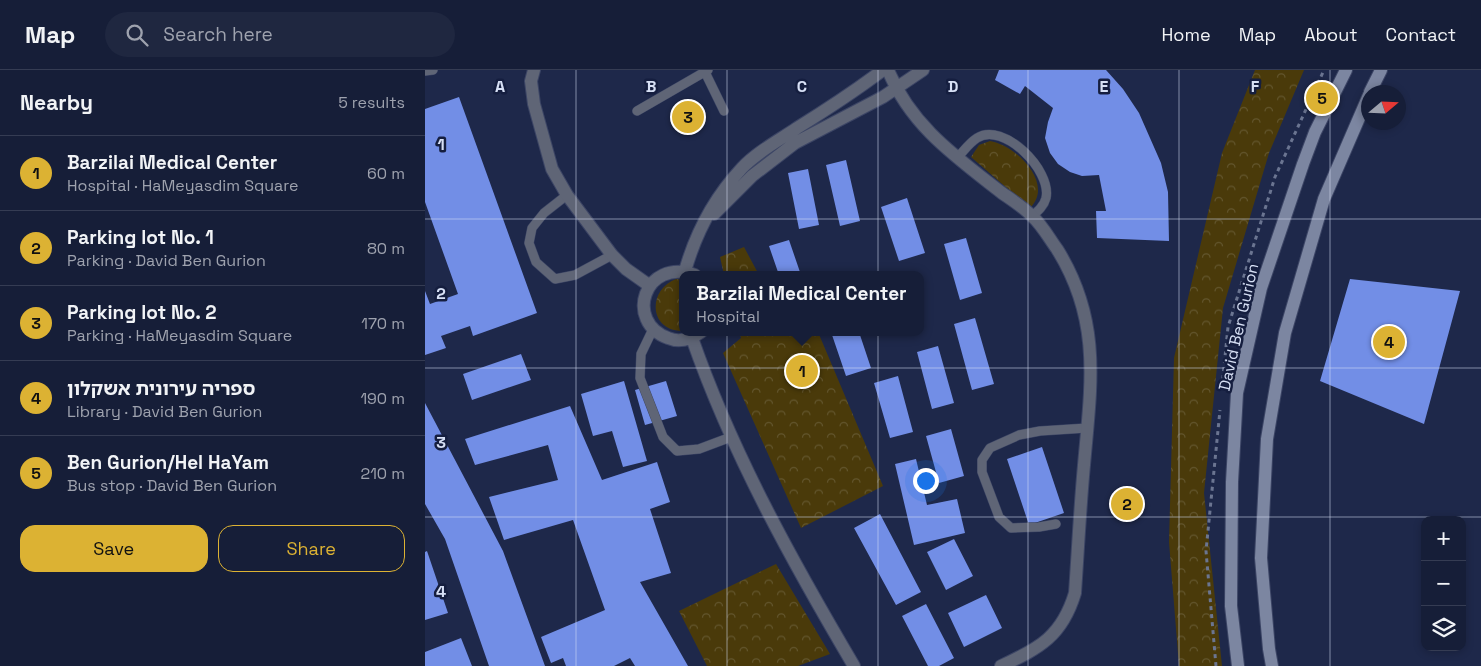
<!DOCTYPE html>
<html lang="en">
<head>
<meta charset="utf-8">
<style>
  body { margin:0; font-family:"Space Grotesk","Noto Sans Hebrew",sans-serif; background:#1f2740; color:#f1f3f6 }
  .controls { position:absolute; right:15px; bottom:15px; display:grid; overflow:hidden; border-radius:10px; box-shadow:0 2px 8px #0003 }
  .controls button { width:45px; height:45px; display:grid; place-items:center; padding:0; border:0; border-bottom:1px solid #353c53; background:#161e38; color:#f1f3f6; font:25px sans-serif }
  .compass { position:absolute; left:936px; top:15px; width:45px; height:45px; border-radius:50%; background:#161e38; box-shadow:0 2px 8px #0003; rotate:71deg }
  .you { position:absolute; left:500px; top:410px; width:18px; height:18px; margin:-12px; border:4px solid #fff; border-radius:50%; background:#1a73e8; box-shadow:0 0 0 8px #1a73e833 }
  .badge { display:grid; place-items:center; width:32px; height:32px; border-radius:50%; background:#dcb233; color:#111; font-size:16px; font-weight:700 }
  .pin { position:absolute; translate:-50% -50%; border:2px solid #fff; box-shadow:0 1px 5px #0006 }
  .popup { position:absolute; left:254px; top:201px; width:245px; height:65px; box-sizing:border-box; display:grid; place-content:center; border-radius:10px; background:#161e38; filter:drop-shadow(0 1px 4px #0005); font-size:16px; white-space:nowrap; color:#9ea2ae }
  .popup b { font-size:19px; color:#f1f3f6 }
  .popup::after { content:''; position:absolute; left:50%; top:100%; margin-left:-10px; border:10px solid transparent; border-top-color:#161e38 }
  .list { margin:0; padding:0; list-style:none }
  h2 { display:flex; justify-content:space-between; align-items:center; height:65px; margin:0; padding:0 20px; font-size:21px }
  h2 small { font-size:16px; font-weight:400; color:#9ea2ae }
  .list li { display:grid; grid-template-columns:32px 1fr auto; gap:15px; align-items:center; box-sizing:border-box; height:75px; padding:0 20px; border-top:1px solid #353c53 }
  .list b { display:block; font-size:19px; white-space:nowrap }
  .list p { margin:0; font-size:16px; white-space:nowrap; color:#9ea2ae }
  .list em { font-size:16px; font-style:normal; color:#9ea2ae }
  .actions { display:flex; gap:10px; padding:15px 20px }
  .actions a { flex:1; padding:11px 0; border:1px solid #dcb233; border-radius:15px; text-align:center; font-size:18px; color:#dcb233 }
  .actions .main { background:#dcb233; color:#111 }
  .icon { flex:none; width:28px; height:28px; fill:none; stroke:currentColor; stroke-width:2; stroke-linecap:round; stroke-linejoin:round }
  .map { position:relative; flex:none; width:1056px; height:596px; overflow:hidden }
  header { display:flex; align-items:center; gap:30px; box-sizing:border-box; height:70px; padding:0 25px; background:#161e38; border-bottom:1px solid #353c53 }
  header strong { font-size:24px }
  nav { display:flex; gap:28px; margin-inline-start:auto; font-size:18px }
  .search { width:350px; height:45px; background:#1f2740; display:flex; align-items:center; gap:12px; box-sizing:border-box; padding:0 18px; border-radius:28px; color:#9ea2ae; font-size:19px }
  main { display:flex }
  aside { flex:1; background:#161e38 }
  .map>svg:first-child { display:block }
  .park { fill:url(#park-crowns) }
  .building { fill:#728ee6 }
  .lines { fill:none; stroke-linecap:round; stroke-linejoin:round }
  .service-casing { stroke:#3c4565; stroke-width:10 }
  .minor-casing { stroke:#3c4565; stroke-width:14 }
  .secondary-casing { stroke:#3c4565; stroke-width:14 }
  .path { stroke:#6b7591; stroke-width:3; stroke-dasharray:4 4; stroke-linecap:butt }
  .service { stroke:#5f6576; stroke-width:9 }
  .minor { stroke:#5f6576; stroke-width:12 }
  .secondary { stroke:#7c86a1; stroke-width:12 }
  .grid { fill:none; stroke:#d7e0f5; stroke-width:1; stroke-opacity:0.55 }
  .labels { text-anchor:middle; stroke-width:5; stroke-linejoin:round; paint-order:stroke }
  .street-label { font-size:16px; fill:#d7e0f5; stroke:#151e3f }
  .grid-label { font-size:16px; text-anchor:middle; font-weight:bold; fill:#d7e0f5; stroke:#151e3f; stroke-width:5; stroke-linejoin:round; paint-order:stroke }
</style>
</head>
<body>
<header>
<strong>Map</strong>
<div class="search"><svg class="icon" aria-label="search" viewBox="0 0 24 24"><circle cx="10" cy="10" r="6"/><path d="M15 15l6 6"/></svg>Search here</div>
<nav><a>Home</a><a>Map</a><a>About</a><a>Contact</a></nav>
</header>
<main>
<aside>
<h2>Nearby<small>5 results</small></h2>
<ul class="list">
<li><span class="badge">1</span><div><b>Barzilai Medical Center</b><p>Hospital · HaMeyasdim Square</p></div><em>60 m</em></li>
<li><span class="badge">2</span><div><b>Parking lot No. 1</b><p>Parking · David Ben Gurion</p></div><em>80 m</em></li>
<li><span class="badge">3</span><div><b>Parking lot No. 2</b><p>Parking · HaMeyasdim Square</p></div><em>170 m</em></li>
<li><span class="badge">4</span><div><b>ספריה עירונית אשקלון</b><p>Library · David Ben Gurion</p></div><em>190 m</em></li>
<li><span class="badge">5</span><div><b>Ben Gurion/Hel HaYam</b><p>Bus stop · David Ben Gurion</p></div><em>210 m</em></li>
</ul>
<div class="actions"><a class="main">Save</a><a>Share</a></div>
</aside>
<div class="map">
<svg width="1056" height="596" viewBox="0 0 1056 596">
  <defs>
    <pattern id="park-crowns" width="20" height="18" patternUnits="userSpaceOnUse" patternTransform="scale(1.25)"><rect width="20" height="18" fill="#4a3a0a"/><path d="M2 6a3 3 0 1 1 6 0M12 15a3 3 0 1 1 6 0" fill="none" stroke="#63562e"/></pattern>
  </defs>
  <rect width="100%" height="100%" fill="#1e284a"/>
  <path class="park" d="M 830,0 L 879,0 L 844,83 L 798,238 L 779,423 L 797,596 L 754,596 L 744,472 L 749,288 L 797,83 Z
    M 565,71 C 591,75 630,114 605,138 L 546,87 L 554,75 Z
    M 319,177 L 334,205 L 299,205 L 295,187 Z
    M 251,209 L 258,210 L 257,261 C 224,261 222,220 251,209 Z
    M 314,262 L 393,262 L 458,416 L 376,458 L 298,283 L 316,268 Z
    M 351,494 L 405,584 L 373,596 L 282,596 L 254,541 Z"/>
  <path class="building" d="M 574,0 L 681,0 L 698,19 L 714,43 L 736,93 L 743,122 L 744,171 L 672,168 L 671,141 L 681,141 L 674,105 L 657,106 L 645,102 L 633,94 L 625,83 L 620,68 L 623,52 L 628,38 L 600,16 L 595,24 L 570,10 Z
    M 34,27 L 112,243 L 48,266 L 45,256 L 16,266 L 21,278 L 0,285 L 0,221 L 5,234 L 33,224 L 0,132 L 0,39 Z
    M 421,90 L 435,151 L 415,156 L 401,95 Z
    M 383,99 L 394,155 L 374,159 L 363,103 Z
    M 482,128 L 500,183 L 474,191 L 456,137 Z
    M 541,168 L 557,223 L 535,230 L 519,174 Z
    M 364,170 L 376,205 L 354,205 L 344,176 Z
    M 925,209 L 1035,221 L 999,354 L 895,311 Z
    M 550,248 L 569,314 L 547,320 L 529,254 Z
    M 406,262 L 434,262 L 446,298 L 421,306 Z
    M 513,276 L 529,333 L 507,339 L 492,282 Z
    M 96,284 L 106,310 L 47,330 L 38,304 Z
    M 473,306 L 488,362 L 465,368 L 449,313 Z
    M 199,311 L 222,391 L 198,397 L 187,361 L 168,366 L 156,324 Z
    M 241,311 L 252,346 L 220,355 L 210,320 Z
    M 0,333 L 78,481 L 120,596 L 64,596 L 20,469 L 0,434 Z
    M 145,336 L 177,410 L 232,392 L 245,432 L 225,439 L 246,503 L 215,512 L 263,596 L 210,596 L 205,588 L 189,596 L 141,596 L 138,588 L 126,593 L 116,567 L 180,540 L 148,450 L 79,470 L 64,427 L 133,410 L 123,375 L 50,395 L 40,369 Z
    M 526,359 L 539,406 L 514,413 L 501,366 Z
    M 617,377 L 639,443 L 604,455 L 582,389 Z
    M 491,389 L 502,435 L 532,429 L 540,463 L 489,475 L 470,394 Z
    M 455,444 L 496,522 L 471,535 L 429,458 Z
    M 529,469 L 548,506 L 521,520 L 502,482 Z
    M 2,481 L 23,543 L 0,550 L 0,482 Z
    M 561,525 L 577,558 L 539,577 L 523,543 Z
    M 501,534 L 529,588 L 514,596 L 503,596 L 477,546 Z
    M 36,568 L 47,596 L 0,596 L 0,582 Z"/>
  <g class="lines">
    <defs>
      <path id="service" d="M 279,0 L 299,41
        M 0,1 L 8,0
        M 212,41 L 283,0
        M 532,88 C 538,82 544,73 552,68 C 578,51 627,100 621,128 C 619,136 613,141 607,146
        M 142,125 L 119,143 L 107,158 L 104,173 L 111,192 L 130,209 L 150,205 L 187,185
        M 228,259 L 216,284 L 215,308 L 238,367 L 252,381 L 274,379 L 306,367
        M 631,454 L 614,457 L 586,458 L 574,447 L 557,402 L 557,390 L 565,378 L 594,365 L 615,361 L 662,358"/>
      <path id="minor" d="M 109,0 L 106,11 L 109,34 L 127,99 L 142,125 L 187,185 L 201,199 L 225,216
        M 463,0 C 486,56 531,87 577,123 C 587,130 598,137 607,146 C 617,155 624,168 632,179 C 677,251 666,315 659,395 C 655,438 653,480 650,523 C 637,566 615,578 576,596
        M 289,144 L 327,106 L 370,73 L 458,27 L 498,0
        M 260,201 C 271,162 289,128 317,98 C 332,82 353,71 372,58 C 401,40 430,21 458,0
        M 270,205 C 219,187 199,252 243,268 C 255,273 266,269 276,262
        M 267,268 C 307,383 367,491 429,596"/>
      <path id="secondary" d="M 945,22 L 956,0
        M 813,596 L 806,536 L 807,412 L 812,323 L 836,218 L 878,94 L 890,62 L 921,0
        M 847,596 L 844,579 L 836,488 L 842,369 L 860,263 L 899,129 L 944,25"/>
    </defs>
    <use href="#service" class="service-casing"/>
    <use href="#minor" class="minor-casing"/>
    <use href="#secondary" class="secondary-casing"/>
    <path class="path" d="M 797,317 L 803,257 L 850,107 L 899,0
      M 791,596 L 781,481 L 795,340"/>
    <use href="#service" class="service"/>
    <use href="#minor" class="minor"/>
    <use href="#secondary" class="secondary"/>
  </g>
  <path class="grid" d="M 151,0 L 151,596M 302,0 L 302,596M 453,0 L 453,596M 603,0 L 603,596M 754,0 L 754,596M 905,0 L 905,596M 0,149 L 1056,149M 0,298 L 1056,298M 0,447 L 1056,447"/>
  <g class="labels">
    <g class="street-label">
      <text transform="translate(813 257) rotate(-77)" y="6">David Ben Gurion</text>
    </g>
  </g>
  <g class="grid-label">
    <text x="75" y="22">A</text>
    <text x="226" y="22">B</text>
    <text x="377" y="22">C</text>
    <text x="528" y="22">D</text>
    <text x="679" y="22">E</text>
    <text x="830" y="22">F</text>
    <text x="16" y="80">1</text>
    <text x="16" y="229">2</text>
    <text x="16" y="378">3</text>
    <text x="16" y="527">4</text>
  </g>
</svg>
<div class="controls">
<button>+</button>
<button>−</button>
<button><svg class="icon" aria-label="layers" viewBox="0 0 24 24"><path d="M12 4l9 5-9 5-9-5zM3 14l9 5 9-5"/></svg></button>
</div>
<svg class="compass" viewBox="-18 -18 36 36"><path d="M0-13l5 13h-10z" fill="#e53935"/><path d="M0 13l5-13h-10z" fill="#9ea2ae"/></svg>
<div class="you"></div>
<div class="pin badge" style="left:377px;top:301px">1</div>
<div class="popup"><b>Barzilai Medical Center</b>Hospital</div>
<div class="pin badge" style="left:702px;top:434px">2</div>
<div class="pin badge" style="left:263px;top:47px">3</div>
<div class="pin badge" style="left:964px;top:272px">4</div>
<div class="pin badge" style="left:897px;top:28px">5</div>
</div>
</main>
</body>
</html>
